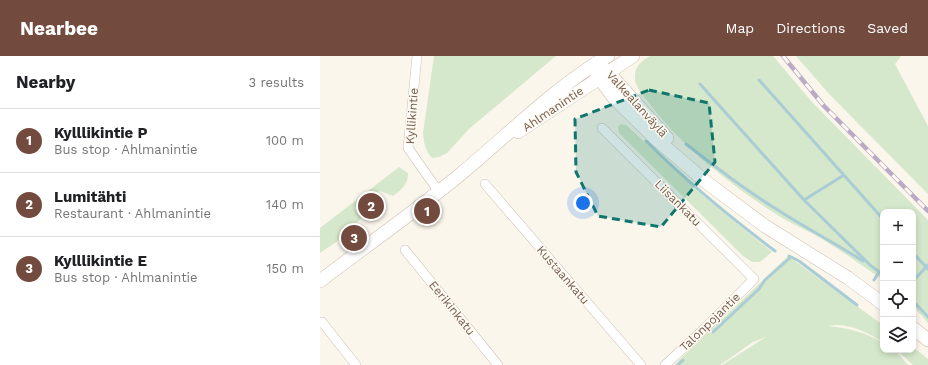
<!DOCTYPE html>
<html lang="en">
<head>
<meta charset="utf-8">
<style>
  body { margin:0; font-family:"Work Sans",sans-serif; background:#f2f2f2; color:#202124 }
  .controls { position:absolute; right:12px; bottom:12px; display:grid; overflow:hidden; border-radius:8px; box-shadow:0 2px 6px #0003 }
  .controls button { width:36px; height:36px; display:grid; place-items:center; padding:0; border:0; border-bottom:1px solid #e0e0e0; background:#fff; color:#202124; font:20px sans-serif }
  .you { position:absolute; left:263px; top:147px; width:14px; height:14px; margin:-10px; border:3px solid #fff; border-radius:50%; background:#1a73e8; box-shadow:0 0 0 6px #1a73e833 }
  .badge { display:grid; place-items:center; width:26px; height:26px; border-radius:50%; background:#734b3e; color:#fff; font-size:13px; font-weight:700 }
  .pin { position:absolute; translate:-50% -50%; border:2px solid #fff; box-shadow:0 1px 4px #0006 }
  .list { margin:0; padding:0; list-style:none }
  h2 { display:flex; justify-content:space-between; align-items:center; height:52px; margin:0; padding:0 16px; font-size:17px }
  h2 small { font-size:13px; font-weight:400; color:#757577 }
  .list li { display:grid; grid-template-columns:26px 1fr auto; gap:12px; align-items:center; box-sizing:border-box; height:64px; padding:0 16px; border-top:1px solid #e0e0e0 }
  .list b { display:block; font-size:15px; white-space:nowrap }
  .list p { margin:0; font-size:13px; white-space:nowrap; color:#757577 }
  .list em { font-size:13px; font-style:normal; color:#757577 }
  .icon { flex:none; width:22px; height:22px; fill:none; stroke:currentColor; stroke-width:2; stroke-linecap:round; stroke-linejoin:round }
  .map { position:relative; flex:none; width:608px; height:309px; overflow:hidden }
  header { display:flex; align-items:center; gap:24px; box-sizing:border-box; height:56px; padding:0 20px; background:#734b3e; color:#fff }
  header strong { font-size:19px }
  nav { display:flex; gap:22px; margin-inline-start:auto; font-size:14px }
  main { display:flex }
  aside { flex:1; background:#fff }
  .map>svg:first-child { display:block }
  .green { fill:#d6e8cb }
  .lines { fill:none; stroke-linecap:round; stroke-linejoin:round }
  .stream { stroke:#a9ccd5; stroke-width:3 }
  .street-casing { stroke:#cdbfb2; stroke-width:10 }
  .secondary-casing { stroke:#cfbfb0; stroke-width:14 }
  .street { stroke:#fff; stroke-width:9 }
  .secondary { stroke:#fff; stroke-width:13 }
  .rail-casing { stroke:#baaac5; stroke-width:4.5 }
  .rail { stroke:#fefaf2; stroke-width:3; stroke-dasharray:9; stroke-linecap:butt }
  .marked { fill:#0f766e; fill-opacity:0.2; stroke:#0f766e; stroke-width:3; stroke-dasharray:8 5; stroke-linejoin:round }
  .labels { text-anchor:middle; stroke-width:3; stroke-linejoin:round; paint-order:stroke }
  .street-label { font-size:12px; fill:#755f50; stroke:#fefaf2 }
</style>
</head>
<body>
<header>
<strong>Nearbee</strong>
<nav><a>Map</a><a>Directions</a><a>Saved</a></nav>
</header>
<main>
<aside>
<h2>Nearby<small>3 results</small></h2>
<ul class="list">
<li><span class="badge">1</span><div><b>Kylllikintie P</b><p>Bus stop · Ahlmanintie</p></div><em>100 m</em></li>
<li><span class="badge">2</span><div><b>Lumitähti</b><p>Restaurant · Ahlmanintie</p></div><em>140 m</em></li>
<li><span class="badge">3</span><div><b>Kylllikintie E</b><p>Bus stop · Ahlmanintie</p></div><em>150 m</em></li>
</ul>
</aside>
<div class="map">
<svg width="608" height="309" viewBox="0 0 608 309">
  <rect width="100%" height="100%" fill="#fbf6ec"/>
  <path class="green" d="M 114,0 L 236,0 L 149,73 L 127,97 L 119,101 L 112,102 C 105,95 104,87 103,77 Z
    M 330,0 L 453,0 L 492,46 L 608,164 L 608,267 L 593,250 L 593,156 L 563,156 L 563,224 C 543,210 523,196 502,183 C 487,174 469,167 454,157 C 411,129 360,89 329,47 C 323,39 313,29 315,18 C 316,9 323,4 330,0 Z
    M 476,0 L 581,0 L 575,8 L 608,70 L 608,138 L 510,39 Z
    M 300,68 L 306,69 L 380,137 L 452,196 L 440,206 L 432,206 L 423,200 L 299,77 L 298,71 Z
    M 79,111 L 88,117 C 88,129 82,133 73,140 L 60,135 L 52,138 L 35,152 L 42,162 L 16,186 L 0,197 L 0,172 Z
    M 468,200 L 563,269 L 563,286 C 546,276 527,266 508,270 C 527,272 546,276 563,287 L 563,294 L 575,294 L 588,309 L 402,309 L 446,281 L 433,286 L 400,309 L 354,309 Z
    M 593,291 L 608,303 L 608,309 L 593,309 L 577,294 L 593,294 Z"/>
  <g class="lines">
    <path class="stream" d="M 439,24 L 563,163
      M 380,28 L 484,144 L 550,209 L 563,219
      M 326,85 C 366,125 410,161 455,195
      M 366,88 C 397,112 428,136 461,156 C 488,173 516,188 543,205
      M 484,144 L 524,119
      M 593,197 L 608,213
      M 469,200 L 479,205 L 537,249
      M 554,224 L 559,216
      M 593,225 L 608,209
      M 593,245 L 608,261
      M 393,276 L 439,233 L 445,224 L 471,201
      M 358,309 L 363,304"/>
    <defs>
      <path id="street" d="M 97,0 L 88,92 L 119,136
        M 282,72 L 434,223 L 383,274 L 345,309
        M 165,128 L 321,309
        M 85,194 L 178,309
        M 2,266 L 36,309"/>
      <path id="secondary" d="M 276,7 L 277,19 L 294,42 L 336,83 L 386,126 L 445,170 L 528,222 L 563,248
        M 276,7 L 288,16 L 347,82
        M 198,76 L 313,0
        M 0,225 C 47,189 96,155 142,117 C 190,77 234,32 288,0
        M 593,272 L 608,284"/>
    </defs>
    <use href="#street" class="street-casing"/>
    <use href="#secondary" class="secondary-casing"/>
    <use href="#street" class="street"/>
    <use href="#secondary" class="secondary"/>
    <defs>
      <path id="rail" d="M 463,0 L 504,50 L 608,155"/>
    </defs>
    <use href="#rail" class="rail-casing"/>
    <use href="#rail" class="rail"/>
  </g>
  <path class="marked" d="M 329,34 L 389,47 L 395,106 L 341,171 L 278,160 L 256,116 L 255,63 Z"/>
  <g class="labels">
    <g class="street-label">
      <text transform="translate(317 48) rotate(48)" y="4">Valkealanväylä</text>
      <text transform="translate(233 53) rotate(-34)" y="4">Ahlmanintie</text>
      <text transform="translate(92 60) rotate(-86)" y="4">Kyllikintie</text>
      <text transform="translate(358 147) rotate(45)" y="4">Liisankatu</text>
      <text transform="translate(243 219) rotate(49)" y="4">Kustaankatu</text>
      <text transform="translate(132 252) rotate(51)" y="4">Eerikinkatu</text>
      <text transform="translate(390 266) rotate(-44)" y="4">Talonpojantie</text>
    </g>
  </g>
</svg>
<div class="controls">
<button>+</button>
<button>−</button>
<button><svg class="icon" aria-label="locate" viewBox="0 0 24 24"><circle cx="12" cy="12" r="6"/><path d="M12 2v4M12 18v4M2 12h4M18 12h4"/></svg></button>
<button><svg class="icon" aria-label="layers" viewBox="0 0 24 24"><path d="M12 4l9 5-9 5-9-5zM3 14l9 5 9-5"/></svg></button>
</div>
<div class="you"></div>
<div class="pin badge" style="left:107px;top:155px">1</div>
<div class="pin badge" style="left:51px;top:150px">2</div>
<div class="pin badge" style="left:34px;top:182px">3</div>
</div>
</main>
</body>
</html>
